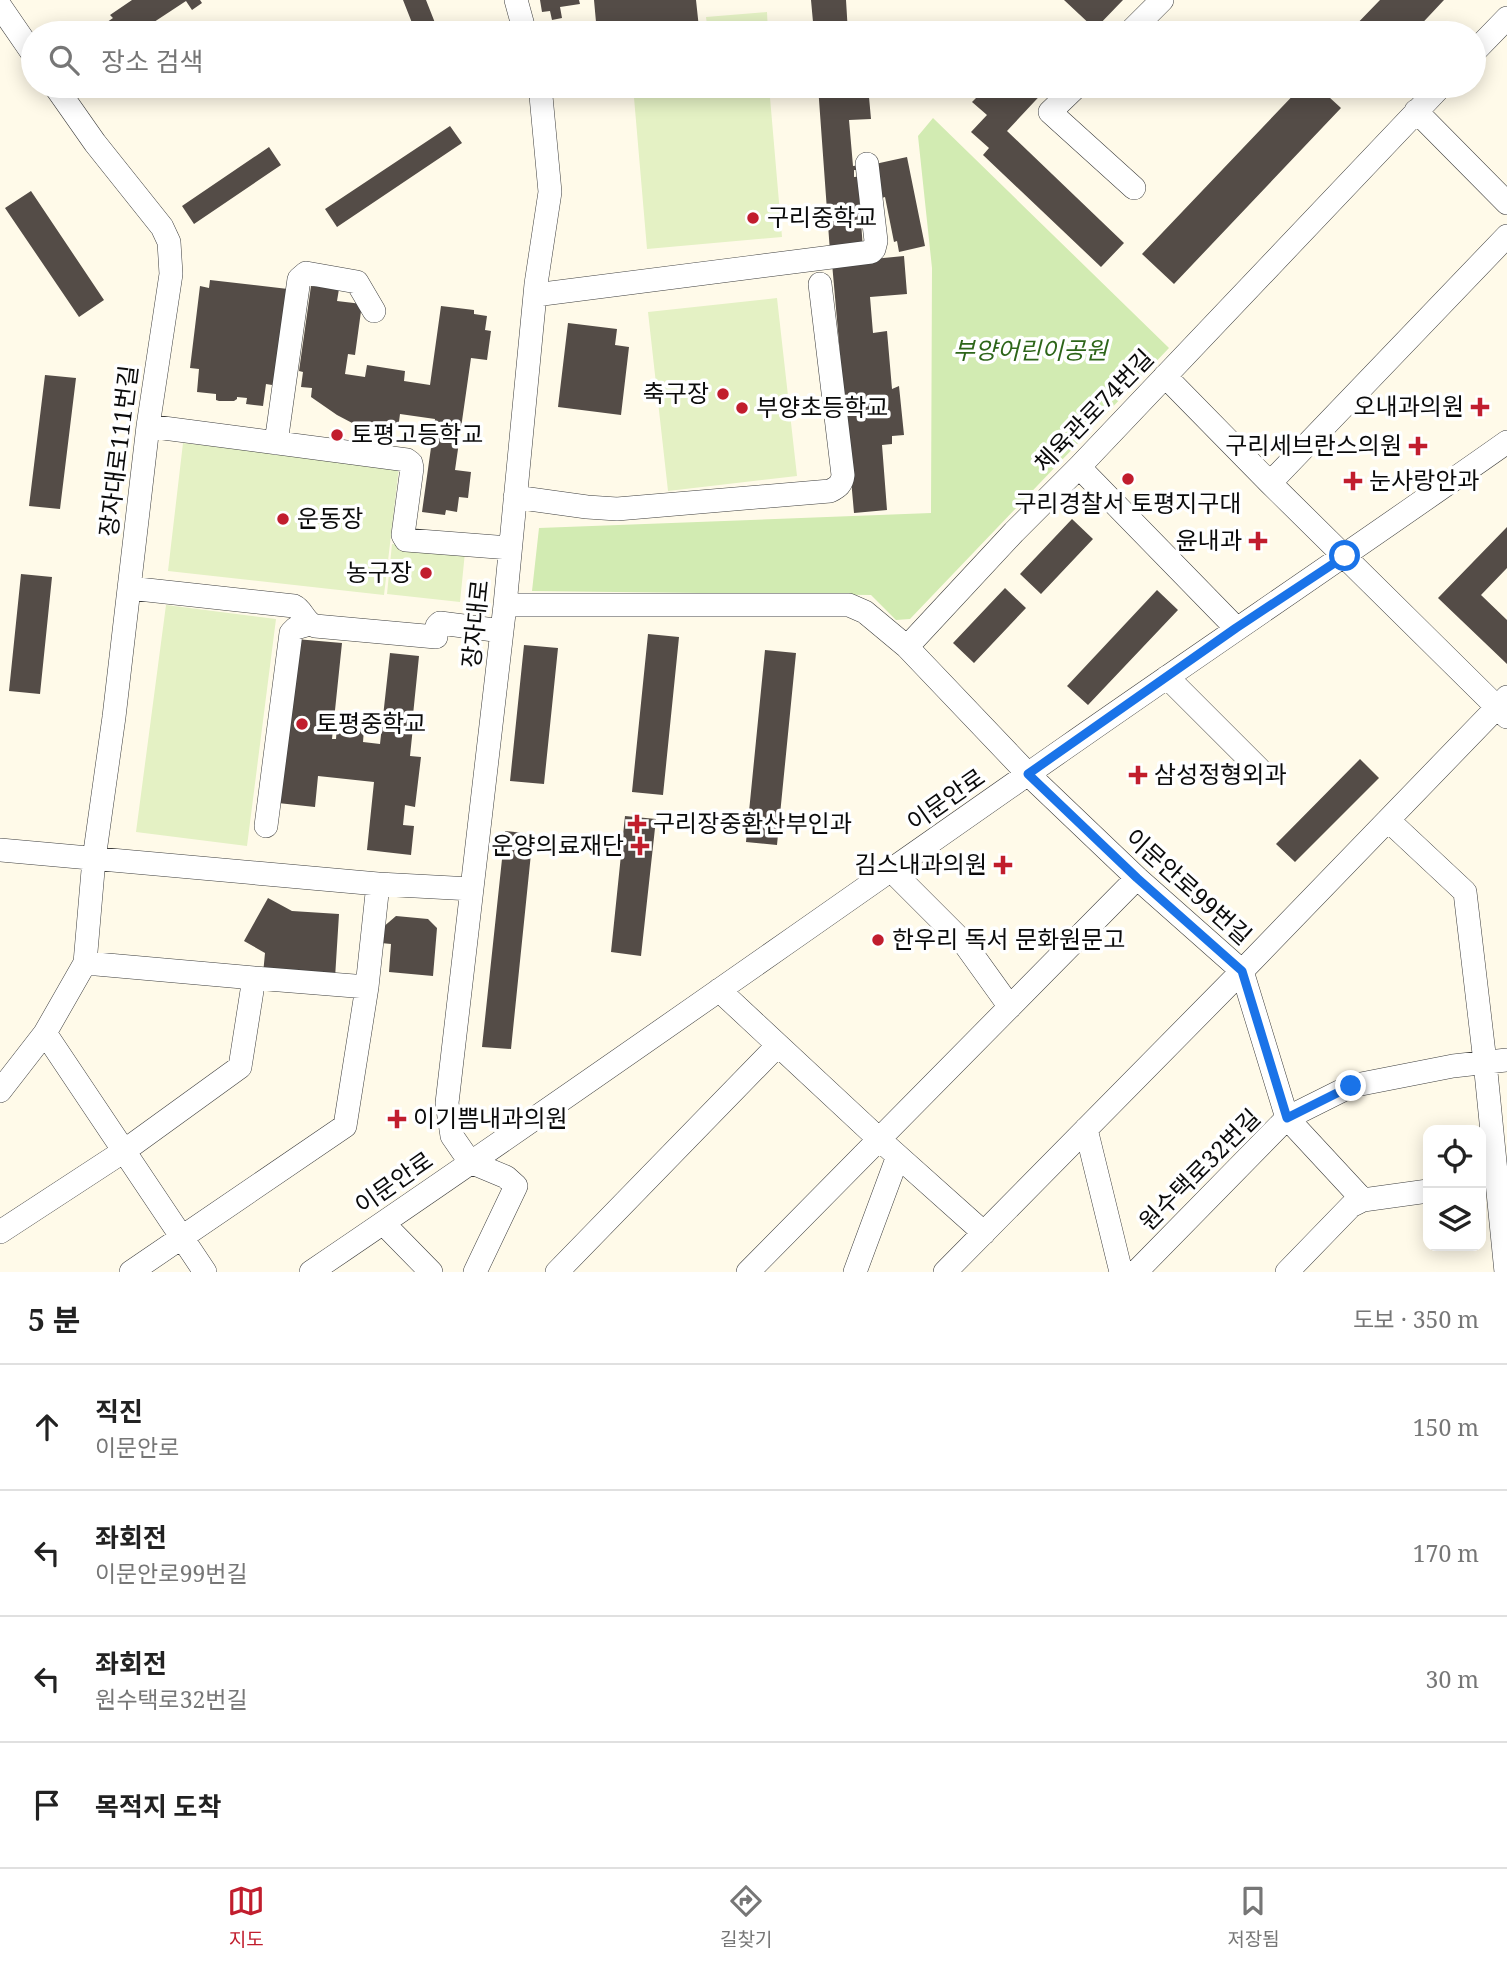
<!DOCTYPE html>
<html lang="ko">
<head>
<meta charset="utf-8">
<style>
  body { margin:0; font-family:"Noto Serif","Noto Sans KR",serif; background:#f6f6f6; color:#222 }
  .controls { position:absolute; right:21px; bottom:21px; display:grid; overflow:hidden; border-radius:14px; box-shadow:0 4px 18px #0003 }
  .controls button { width:63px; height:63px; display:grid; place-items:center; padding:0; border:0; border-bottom:2px solid #e0e0e0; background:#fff; color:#222; font:35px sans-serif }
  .stop { position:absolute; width:21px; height:21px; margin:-16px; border:5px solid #1a73e8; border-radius:50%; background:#fff }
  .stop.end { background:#1a73e8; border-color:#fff; box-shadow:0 2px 7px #0008 }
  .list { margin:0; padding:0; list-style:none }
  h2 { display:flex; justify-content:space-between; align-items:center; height:91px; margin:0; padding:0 28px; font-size:30px }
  h2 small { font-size:23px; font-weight:400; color:#767676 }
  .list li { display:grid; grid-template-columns:46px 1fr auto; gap:21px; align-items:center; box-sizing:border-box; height:126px; padding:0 28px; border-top:2px solid #e0e0e0 }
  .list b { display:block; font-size:26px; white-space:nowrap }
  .list p { margin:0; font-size:23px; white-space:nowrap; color:#767676 }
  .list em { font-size:23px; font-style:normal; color:#767676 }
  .icon { flex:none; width:38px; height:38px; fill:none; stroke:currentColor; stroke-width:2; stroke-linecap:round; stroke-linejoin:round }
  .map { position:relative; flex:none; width:1507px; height:1272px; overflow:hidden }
  .search { position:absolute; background:#fff; box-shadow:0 4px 18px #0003; left:21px; right:21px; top:21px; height:77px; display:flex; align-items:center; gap:18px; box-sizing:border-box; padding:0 24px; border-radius:38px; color:#767676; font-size:26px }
  .sheet { height:595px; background:#fff }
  nav { display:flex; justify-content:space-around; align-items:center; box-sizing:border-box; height:98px; border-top:2px solid #e0e0e0; background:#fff; font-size:19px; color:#767676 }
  nav a { display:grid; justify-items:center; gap:4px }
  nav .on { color:#c11d2d }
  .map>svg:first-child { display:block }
  .green { fill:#d2ebb2 }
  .pitch { fill:#e4f1c4 }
  .building { fill:#544c47 }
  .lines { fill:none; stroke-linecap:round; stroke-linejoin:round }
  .minor-casing { stroke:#3e3e3e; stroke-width:24 }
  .minor { stroke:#fff; stroke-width:23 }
  .route { stroke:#1a73e8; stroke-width:9 }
  .poi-dot { fill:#c11d2d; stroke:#fff; stroke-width:2.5 }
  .labels { text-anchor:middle; stroke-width:7; stroke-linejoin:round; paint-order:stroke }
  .poi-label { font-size:24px; fill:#0b0b0b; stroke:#fff; text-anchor:start }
  .park-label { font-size:24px; font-style:italic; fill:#2d6519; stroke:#fff }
  .street-label { font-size:24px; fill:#0b0b0b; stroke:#fff }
</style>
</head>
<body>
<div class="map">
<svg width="1507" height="1272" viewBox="0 0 1507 1272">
  <rect width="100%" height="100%" fill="#fffae9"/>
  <path class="green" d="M 933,118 L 1169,348 L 910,619 L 896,620 L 871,595 L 532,591 L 539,528 L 931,513 L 932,268 L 918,136 Z"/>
  <path class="pitch" d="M 767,12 L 768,33 L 708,33 L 706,17 Z
    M 633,86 L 769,86 L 782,237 L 647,249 Z
    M 777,298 L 797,476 L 668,491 L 648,312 Z
    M 183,443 L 399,467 L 384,595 L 168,571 Z
    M 392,544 L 465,552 L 460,602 L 387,594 Z
    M 166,605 L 276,619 L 247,846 L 136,832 Z"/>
  <path class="building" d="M 132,0 L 200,0 L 202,3 L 192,10 L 186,1 L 151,24 L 157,32 L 155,33 L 144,33 L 142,30 L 138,33 L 91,33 L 113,18 L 110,15 Z
    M 403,0 L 426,0 L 439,33 L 416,33 Z
    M 540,0 L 579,0 L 580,4 L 560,7 L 562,18 L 552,20 L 550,11 L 542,12 Z
    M 594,0 L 696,0 L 699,28 L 678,30 L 678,33 L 597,33 Z
    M 811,0 L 846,0 L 848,33 L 814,33 Z
    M 1064,0 L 1123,0 L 1095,29 Z
    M 1380,0 L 1444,0 L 1413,33 L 1348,33 Z
    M 1049,22 L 1061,33 L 1038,33 Z
    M 818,86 L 868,86 L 871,119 L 849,120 L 853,166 L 861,165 L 861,170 L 854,170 L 854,177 L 866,176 L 859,192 L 863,250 L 830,252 Z
    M 988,86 L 1049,86 L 1007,131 L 1124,243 L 1101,267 L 983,155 L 989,148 L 971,132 L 987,115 L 972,102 Z
    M 1302,86 L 1317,86 L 1341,108 L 1174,284 L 1142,254 Z
    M 450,126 L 462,143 L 337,227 L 325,209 Z
    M 269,147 L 281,165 L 194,224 L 182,206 Z
    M 907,157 L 925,246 L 899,252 L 897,241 L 894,242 L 885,197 L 882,198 L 875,164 Z
    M 31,191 L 104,300 L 79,317 L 5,208 Z
    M 904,256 L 907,294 L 870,297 L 873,333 L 887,331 L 892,389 L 899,386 L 904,435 L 892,436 L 892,444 L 882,445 L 887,510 L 854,513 L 832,263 Z
    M 210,280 L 288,289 L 278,386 L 266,384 L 263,406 L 246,404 L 247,398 L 237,397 L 237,399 L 234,401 L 219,401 L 216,400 L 216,394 L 197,392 L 199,369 L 190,368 L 200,286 L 209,288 Z
    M 311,286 L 339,289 L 337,301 L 362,304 L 355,355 L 348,354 L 345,374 L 365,377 L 367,365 L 405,371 L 404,381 L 430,385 L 441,306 L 474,310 L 474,314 L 487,316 L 485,330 L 491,331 L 487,360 L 471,358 L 455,470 L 471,472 L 468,498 L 459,497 L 457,512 L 446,510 L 445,515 L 422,512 L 435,419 L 400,414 L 398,429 L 356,425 L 337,415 L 311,397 L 312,388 L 301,387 L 303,372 L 299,371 Z
    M 568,323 L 617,329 L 615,345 L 629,347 L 621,415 L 558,407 Z
    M 45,375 L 76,378 L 60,509 L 29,506 Z
    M 1072,519 L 1093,539 L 1041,594 L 1020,574 Z
    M 1507,527 L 1507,568 L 1481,595 L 1507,620 L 1507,664 L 1438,598 Z
    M 21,574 L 52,577 L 40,694 L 9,691 Z
    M 1005,588 L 1026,608 L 974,663 L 953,643 Z
    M 1157,590 L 1178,610 L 1088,705 L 1067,686 Z
    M 648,634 L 679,637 L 663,795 L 632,792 Z
    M 296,639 L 342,643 L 332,739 L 336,739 L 337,726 L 364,729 L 363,742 L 380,744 L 390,653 L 419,656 L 413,715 L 422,715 L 420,728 L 413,727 L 410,756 L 421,757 L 415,807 L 405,805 L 403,825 L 414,826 L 411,855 L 367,850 L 374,782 L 318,776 L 315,807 L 278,803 Z
    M 524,645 L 558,648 L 544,784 L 510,781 Z
    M 765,650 L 796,653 L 777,845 L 746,842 Z
    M 1360,759 L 1379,778 L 1295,862 L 1276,844 Z
    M 625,816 L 656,819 L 641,956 L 611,952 Z
    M 505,831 L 533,834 L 511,1049 L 482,1047 Z
    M 268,898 L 292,911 L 339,914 L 335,978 L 263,974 L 265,953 L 244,941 Z
    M 396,916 L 428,919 L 437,928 L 433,976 L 389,972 L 391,944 L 381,943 L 382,928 Z"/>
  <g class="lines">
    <defs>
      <path id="minor" d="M 516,0 L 525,33
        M 0,6 L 33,54
        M 1129,33 L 1162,0
        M 1474,52 L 1507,18
        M 1077,86 L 1050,112 L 1134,188
        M 1416,111 L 1507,203
        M 535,295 L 871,252 L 874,249 L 876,241 L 867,164
        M 1165,376 L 1270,483 L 1507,717
        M 148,426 L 407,460 L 411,463 L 412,468 L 403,535 L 406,540 L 510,548
        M 276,443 L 299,279 L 306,273 L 357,282 L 374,311
        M 1079,467 L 1236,628
        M 1270,483 L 1507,236
        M 515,497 L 587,507 L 617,509 L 830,491 C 838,487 842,484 843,475 L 820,284
        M 129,588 L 294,606 C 303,610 304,622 315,626 L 436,637 L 437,626 L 440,623 L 502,631
        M 505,605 L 849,605 L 865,612 L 907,647
        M 1167,677 L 1259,769
        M 1388,820 L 1465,892 L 1485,1062 L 1506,1272
        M 266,826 L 291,633 L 296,628 L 310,624
        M 0,850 L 378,884 L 472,889
        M 891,870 L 964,943 L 1010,1007
        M 254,978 L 367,987
        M 719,990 L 880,1140 L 984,1233
        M 45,1033 L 124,1151 L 240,1067 L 254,978 L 85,963
        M 0,1091 L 45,1033 L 85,963 L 94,859 L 114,717 L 148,426 L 171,274 L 169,242 L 162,227 L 95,143 L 55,86
        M 1086,1129 L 1121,1272
        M 1363,1200 L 1287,1118 L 1242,971 L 1137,878 L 1028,774 L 907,647 L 1014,532 L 1079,467 L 1441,86
        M 383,1223 L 431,1272
        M 0,1232 L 124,1151 L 205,1272
        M 131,1272 L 345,1126 L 367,987 L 378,884
        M 311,1272 C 565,1100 816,922 1068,746 C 1214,644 1361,545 1507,442
        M 475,1272 L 516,1186 L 506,1177 L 470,1162 L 452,1136 L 447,1103 L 505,605 L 536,284 L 550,192 L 541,96 L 538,86
        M 557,1272 L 778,1045
        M 748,1272 L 1137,878
        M 855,1272 L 898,1156
        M 945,1272 L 1242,971 L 1507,697
        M 1136,1272 L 1287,1118 L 1351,1086 L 1453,1066 L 1507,1060
        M 1287,1272 L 1351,1206 L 1363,1200 L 1428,1191"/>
    </defs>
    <use href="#minor" class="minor-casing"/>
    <use href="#minor" class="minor"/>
  </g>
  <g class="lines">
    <path class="route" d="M 1345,556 L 1236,628 L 1028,774 L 1137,878 L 1242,971 L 1287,1118 L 1351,1086"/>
  </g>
  <g class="poi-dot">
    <circle cx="753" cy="218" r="7"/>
    <circle cx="723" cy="394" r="7"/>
    <path d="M1476.5 396.5h7v7h7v7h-7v7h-7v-7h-7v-7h7z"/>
    <circle cx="742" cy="408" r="7"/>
    <circle cx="337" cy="435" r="7"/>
    <path d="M1414.5 435.5h7v7h7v7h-7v7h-7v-7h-7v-7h7z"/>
    <circle cx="1128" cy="479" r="7"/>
    <path d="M1349.5 470.5h7v7h7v7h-7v7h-7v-7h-7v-7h7z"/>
    <circle cx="283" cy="519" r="7"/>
    <path d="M1254.5 530.5h7v7h7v7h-7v7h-7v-7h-7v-7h7z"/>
    <circle cx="426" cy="573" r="7"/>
    <circle cx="302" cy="724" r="7"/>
    <path d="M1134.5 764.5h7v7h7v7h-7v7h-7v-7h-7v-7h7z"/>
    <path d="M633.5 813.5h7v7h7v7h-7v7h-7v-7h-7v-7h7z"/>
    <path d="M636.5 835.5h7v7h7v7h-7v7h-7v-7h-7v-7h7z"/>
    <path d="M999.5 854.5h7v7h7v7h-7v7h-7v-7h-7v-7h7z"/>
    <circle cx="878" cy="940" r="7"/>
    <path d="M393.5 1108.5h7v7h7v7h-7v7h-7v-7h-7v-7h7z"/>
  </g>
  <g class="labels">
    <g class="poi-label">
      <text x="767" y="226">구리중학교</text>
      <text x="709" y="402" text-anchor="end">축구장</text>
      <text x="1464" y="415" text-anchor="end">오내과의원</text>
      <text x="756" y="416">부양초등학교</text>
      <text x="351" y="443">토평고등학교</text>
      <text x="1402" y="454" text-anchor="end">구리세브란스의원</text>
      <text x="1369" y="489">눈사랑안과</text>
      <text x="1128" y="512" text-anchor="middle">구리경찰서 토평지구대</text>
      <text x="297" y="527">운동장</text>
      <text x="1242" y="549" text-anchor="end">윤내과</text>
      <text x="412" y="581" text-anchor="end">농구장</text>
      <text x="316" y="732">토평중학교</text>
      <text x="1154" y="783">삼성정형외과</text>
      <text x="653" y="832">구리장중환산부인과</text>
      <text x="624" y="854" text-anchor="end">운양의료재단</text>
      <text x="987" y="873" text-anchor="end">김스내과의원</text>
      <text x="892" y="948">한우리 독서 문화원문고</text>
      <text x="413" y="1127">이기쁨내과의원</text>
    </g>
    <g class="park-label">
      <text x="1030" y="359">부양어린이공원</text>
    </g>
    <g class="street-label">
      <text transform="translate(1094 411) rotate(-46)" y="8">체육관로74번길</text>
      <text transform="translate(119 451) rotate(-83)" y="8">장자대로111번길</text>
      <text transform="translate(476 624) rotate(-84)" y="8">장자대로</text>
      <text transform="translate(946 800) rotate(-35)" y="8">이문안로</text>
      <text transform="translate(1188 887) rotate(42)" y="8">이문안로99번길</text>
      <text transform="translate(1200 1170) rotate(-45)" y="8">원수택로32번길</text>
      <text transform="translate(394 1183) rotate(-35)" y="8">이문안로</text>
    </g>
  </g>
</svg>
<div class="controls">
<button><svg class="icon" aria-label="locate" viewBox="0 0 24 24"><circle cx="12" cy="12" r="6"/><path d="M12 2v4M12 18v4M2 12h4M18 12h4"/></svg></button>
<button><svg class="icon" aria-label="layers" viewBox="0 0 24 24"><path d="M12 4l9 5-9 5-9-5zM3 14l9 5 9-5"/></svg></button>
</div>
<div class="stop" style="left:1345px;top:556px"></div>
<div class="stop end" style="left:1351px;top:1086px"></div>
<div class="search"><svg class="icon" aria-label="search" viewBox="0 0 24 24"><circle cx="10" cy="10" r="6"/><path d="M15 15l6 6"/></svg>장소 검색</div>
</div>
<section class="sheet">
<h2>5 분<small>도보 · 350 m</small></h2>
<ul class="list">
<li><svg class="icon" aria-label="ahead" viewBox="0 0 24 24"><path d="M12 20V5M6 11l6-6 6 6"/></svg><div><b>직진</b><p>이문안로</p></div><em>150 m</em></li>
<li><svg class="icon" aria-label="left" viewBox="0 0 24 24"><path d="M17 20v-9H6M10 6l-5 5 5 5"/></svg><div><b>좌회전</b><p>이문안로99번길</p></div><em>170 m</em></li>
<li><svg class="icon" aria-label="left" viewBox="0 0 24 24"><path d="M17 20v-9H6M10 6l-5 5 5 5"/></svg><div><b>좌회전</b><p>원수택로32번길</p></div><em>30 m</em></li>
<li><svg class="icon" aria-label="arrive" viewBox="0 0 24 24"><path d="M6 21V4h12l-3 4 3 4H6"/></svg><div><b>목적지 도착</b></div></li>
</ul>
</section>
<nav>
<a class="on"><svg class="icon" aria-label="map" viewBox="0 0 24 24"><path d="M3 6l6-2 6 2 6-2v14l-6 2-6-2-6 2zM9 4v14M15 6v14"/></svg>지도</a>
<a><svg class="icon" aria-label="directions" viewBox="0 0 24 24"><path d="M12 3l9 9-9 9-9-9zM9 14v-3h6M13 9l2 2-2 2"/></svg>길찾기</a>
<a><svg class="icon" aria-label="saved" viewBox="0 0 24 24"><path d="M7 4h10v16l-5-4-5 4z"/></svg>저장됨</a>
</nav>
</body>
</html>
